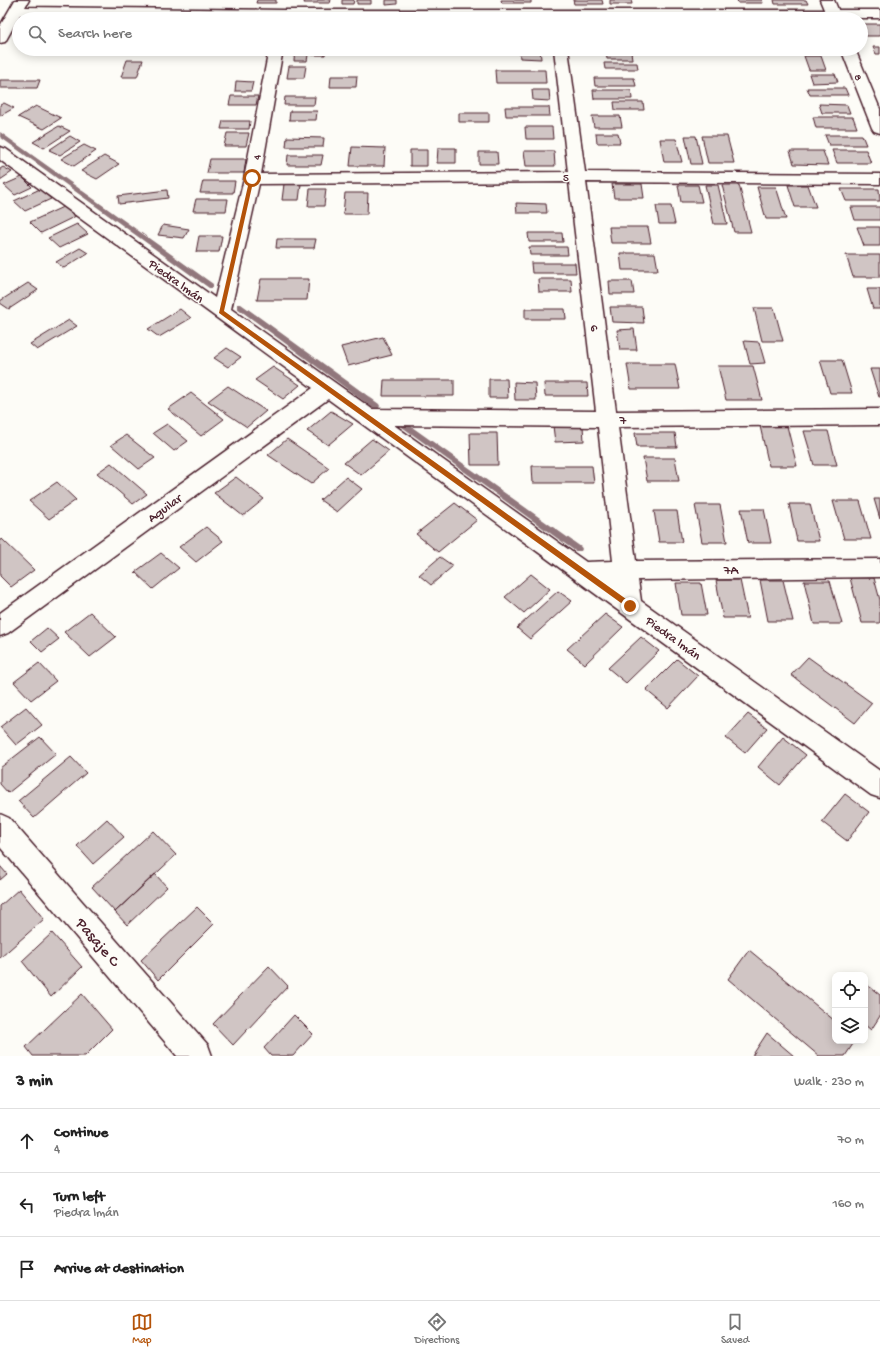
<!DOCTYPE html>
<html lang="en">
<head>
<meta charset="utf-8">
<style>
  body { margin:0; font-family:"Gochi Hand",sans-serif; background:#f2f2f2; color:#222 }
  .controls { position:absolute; right:12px; bottom:12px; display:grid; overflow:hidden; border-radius:8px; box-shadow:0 2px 10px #0003 }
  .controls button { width:36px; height:36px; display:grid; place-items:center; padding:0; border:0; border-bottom:1px solid #e0e0e0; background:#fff; color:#222; font:20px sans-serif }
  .stop { position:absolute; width:12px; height:12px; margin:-9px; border:3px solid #b45309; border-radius:50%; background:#fff }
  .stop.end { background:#b45309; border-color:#fff; box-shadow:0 1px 4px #0008 }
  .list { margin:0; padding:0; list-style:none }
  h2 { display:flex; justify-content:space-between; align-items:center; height:52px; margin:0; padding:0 16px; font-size:17px }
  h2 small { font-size:13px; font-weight:400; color:#767676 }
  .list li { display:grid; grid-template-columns:26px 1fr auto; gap:12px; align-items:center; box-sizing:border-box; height:64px; padding:0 16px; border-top:1px solid #e0e0e0 }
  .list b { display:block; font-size:15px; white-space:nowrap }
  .list p { margin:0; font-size:13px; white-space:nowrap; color:#767676 }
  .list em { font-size:13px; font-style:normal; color:#767676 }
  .icon { flex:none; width:22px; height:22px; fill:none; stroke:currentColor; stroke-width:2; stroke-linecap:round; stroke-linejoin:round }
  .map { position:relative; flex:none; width:880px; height:1056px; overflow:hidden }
  .search { position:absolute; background:#fff; box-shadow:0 2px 10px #0003; left:12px; right:12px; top:12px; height:44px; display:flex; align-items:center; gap:10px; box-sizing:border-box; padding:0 14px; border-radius:22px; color:#767676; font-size:15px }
  .sheet { height:244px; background:#fff }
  nav { display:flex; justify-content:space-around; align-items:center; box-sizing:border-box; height:56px; border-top:1px solid #e0e0e0; background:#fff; font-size:11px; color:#767676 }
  nav a { display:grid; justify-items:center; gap:2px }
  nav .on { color:#b45309 }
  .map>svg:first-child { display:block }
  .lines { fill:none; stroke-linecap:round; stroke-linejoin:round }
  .stream { fill:#91777b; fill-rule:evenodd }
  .building { fill:#d0c5c4; stroke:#4a1f2b }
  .street-casing { stroke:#4a1f2b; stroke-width:3 }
  .secondary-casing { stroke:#4a1f2b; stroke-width:3 }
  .street { fill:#fdfcf7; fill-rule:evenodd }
  .secondary { fill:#fdfcf7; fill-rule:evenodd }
  .route { fill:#b45309 }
  .labels { text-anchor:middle; stroke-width:3; stroke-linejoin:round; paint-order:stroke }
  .far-street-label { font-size:11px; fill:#4a1f2b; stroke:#fdfcf7 }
  .street-label { font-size:13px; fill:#4a1f2b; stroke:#fdfcf7 }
  .near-street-label { font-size:16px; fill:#4a1f2b; stroke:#fdfcf7 }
</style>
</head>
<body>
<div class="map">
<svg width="880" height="1056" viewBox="0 0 880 1056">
  <rect width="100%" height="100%" fill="#fdfcf7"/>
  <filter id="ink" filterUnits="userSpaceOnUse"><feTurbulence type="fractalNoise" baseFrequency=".025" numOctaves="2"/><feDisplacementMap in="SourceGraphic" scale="8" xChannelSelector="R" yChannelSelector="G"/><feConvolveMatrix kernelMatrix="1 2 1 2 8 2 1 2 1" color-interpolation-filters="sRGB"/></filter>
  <g filter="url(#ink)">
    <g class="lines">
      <path class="stream" d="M 0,132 L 213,284 L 213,288 L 209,288 L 0,137 Z
        M 237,304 L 241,304 L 379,404 L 380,406 L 379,408 L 373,408 L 237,308 Z
        M 405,422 L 581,547 L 582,549 L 581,551 L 575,551 L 402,427 L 401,425 Z"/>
    </g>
    <path class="building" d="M 257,0 L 276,0 L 276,3 L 256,3 Z
      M 305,0 L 331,0 L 330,3 L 304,3 Z
      M 342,0 L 354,0 L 353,4 L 342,4 Z
      M 357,0 L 371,0 L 371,4 L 357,4 Z
      M 386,0 L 397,0 L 397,4 L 386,5 Z
      M 501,0 L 531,0 L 531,3 L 502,3 Z
      M 573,0 L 602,0 L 603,4 L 574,4 Z
      M 610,0 L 631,0 L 632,4 L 610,4 Z
      M 737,0 L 762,0 L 763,3 L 738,3 Z
      M 774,0 L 806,0 L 808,4 L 775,4 Z
      M 616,17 L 652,17 L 652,19 L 616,19 Z
      M 861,24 L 880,24 L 880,36 L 863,36 L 861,30 Z
      M 873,47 L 880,47 L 880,54 L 876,54 Z
      M 159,49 L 178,49 L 177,51 L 158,51 Z
      M 295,49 L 309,49 L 307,61 L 294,61 Z
      M 312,49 L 326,49 L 325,55 L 312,55 Z
      M 519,49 L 540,49 L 541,59 L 520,58 Z
      M 606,52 L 631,52 L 632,59 L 607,59 Z
      M 804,56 L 821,56 L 826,70 L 809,70 Z
      M 127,60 L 143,60 L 137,77 L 121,77 Z
      M 604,63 L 637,63 L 638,69 L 605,69 Z
      M 289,66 L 306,66 L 304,78 L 287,78 Z
      M 495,70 L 545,70 L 546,83 L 496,83 Z
      M 809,74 L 835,74 L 838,82 L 812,83 Z
      M 331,76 L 357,76 L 356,87 L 330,87 Z
      M 594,78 L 634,78 L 636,86 L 595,86 Z
      M 0,80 L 40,80 L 37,88 L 0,88 Z
      M 236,81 L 253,82 L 251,91 L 235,91 Z
      M 807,88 L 845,88 L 848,95 L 810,95 Z
      M 532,90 L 549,90 L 550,101 L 533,100 Z
      M 593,90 L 631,90 L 632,99 L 594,99 Z
      M 231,96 L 258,96 L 256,105 L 229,105 Z
      M 285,97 L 315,97 L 314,105 L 284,105 Z
      M 614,102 L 643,102 L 644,110 L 615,110 Z
      M 4,103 L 14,108 L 0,116 L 0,105 Z
      M 819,104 L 847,105 L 850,113 L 822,113 Z
      M 36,106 L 61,118 L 44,129 L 18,117 Z
      M 505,107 L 549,107 L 550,116 L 506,116 Z
      M 290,111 L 317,111 L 316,120 L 289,120 Z
      M 459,113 L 489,113 L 489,122 L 459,122 Z
      M 592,116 L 620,116 L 622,127 L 594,127 Z
      M 813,117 L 853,117 L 857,128 L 816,128 Z
      M 223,121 L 250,121 L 249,129 L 221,129 Z
      M 59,126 L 70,131 L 44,148 L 33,142 Z
      M 525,127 L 552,127 L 553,139 L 526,139 Z
      M 227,133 L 249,133 L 246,146 L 224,146 Z
      M 596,133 L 618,133 L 620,143 L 597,143 Z
      M 825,135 L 862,135 L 866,145 L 829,145 Z
      M 70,136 L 80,142 L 60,155 L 49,150 Z
      M 685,136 L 696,136 L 702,164 L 691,164 Z
      M 702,136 L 727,136 L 734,163 L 708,163 Z
      M 287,137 L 324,138 L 323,147 L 286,147 Z
      M 660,139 L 676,139 L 682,162 L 664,162 Z
      M 84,145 L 96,151 L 74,166 L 61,159 Z
      M 352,147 L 385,148 L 384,166 L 350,166 Z
      M 438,148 L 456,148 L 456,163 L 437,163 Z
      M 410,150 L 427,150 L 427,166 L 410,166 Z
      M 832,150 L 866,150 L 871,163 L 837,163 Z
      M 524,151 L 554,151 L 555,166 L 526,166 Z
      M 790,151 L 823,151 L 828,165 L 794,164 Z
      M 479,152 L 497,152 L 498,164 L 479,164 Z
      M 288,155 L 323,155 L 321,165 L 287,165 Z
      M 104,156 L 119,164 L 97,179 L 81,171 Z
      M 210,159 L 246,159 L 244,173 L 207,173 Z
      M 3,167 L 12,172 L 0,180 L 0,169 Z
      M 22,177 L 32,187 L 15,195 L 4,185 Z
      M 203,181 L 235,181 L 233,193 L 200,193 Z
      M 284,184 L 301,184 L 299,200 L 282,200 Z
      M 612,184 L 642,184 L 644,198 L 614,198 Z
      M 678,185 L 698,185 L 702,202 L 681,202 Z
      M 705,185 L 718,185 L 727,224 L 714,224 Z
      M 722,185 L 739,185 L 751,232 L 734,232 Z
      M 788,185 L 808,185 L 816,207 L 795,207 Z
      M 757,187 L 776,187 L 786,219 L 766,219 Z
      M 40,189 L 51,199 L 25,211 L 14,201 Z
      M 310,189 L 326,189 L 324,206 L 308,206 Z
      M 841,189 L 879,189 L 880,201 L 846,201 Z
      M 167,190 L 168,198 L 119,204 L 118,196 Z
      M 345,193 L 368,193 L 367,214 L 343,214 Z
      M 196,199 L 228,199 L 226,211 L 193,211 Z
      M 516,203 L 546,204 L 547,213 L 517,213 Z
      M 65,206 L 76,216 L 41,233 L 30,222 Z
      M 656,206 L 671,206 L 675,224 L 659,224 Z
      M 851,207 L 880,207 L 880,220 L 855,220 Z
      M 77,224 L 88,234 L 59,248 L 48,238 Z
      M 163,225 L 189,229 L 184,238 L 158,235 Z
      M 609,227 L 648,227 L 651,243 L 611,243 Z
      M 857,227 L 880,227 L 880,246 L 864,246 Z
      M 528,233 L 562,233 L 563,242 L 529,242 Z
      M 199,236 L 222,236 L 219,252 L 196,252 Z
      M 277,239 L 316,239 L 314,248 L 276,248 Z
      M 529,247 L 567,247 L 568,255 L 530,255 Z
      M 80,248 L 88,253 L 64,268 L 56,262 Z
      M 620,253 L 655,253 L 658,270 L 622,270 Z
      M 846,255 L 880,255 L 880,277 L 853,277 Z
      M 531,263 L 575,263 L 576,273 L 532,273 Z
      M 261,279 L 309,279 L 307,300 L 257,300 Z
      M 538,279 L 571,279 L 572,292 L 539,292 Z
      M 609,281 L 632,281 L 634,294 L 610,294 Z
      M 28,283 L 38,290 L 9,309 L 0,303 L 0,301 Z
      M 867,289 L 880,289 L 880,309 L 873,309 Z
      M 610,307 L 642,307 L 644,323 L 612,322 Z
      M 754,308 L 774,308 L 783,341 L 762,341 Z
      M 180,309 L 191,318 L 159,337 L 148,329 Z
      M 525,309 L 565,309 L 566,319 L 525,319 Z
      M 69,320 L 77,326 L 37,350 L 30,344 Z
      M 634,329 L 637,350 L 620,350 L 617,330 Z
      M 383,337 L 392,355 L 348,366 L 341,347 Z
      M 744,341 L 759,342 L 765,363 L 750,364 Z
      M 227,348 L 241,357 L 228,367 L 214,358 Z
      M 820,360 L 842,360 L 852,393 L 830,393 Z
      M 627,364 L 675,364 L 680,389 L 631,389 Z
      M 718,366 L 753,366 L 762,400 L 726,400 Z
      M 273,367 L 300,385 L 283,399 L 255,380 Z
      M 870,369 L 880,369 L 880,397 L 879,397 Z
      M 489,379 L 507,379 L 508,398 L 489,398 Z
      M 384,380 L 454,380 L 454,396 L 383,396 Z
      M 514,382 L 535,383 L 536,400 L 515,400 Z
      M 544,383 L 587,383 L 588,396 L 545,396 Z
      M 228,386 L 266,411 L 247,427 L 208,401 Z
      M 191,393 L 224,419 L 201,436 L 168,409 Z
      M 331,411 L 353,424 L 328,445 L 307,431 Z
      M 167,424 L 188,441 L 174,451 L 153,433 Z
      M 553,426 L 583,426 L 584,441 L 555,442 Z
      M 760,426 L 787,426 L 797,466 L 769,466 Z
      M 804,431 L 828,431 L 837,465 L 814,465 Z
      M 470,433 L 497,433 L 498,465 L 471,465 Z
      M 635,433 L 675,433 L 677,447 L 637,447 Z
      M 126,435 L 155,458 L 139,469 L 111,445 Z
      M 287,439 L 329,468 L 311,484 L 268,455 Z
      M 372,439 L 389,451 L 361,475 L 344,463 Z
      M 643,458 L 675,458 L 679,481 L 647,481 Z
      M 111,463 L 147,494 L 133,504 L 97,473 Z
      M 532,466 L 592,466 L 594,483 L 533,483 Z
      M 236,477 L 264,499 L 243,516 L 214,493 Z
      M 346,477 L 362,489 L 337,512 L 320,500 Z
      M 57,482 L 76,500 L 49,519 L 29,501 Z
      M 874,499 L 880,499 L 880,519 Z
      M 833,501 L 860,501 L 871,539 L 844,539 Z
      M 455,503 L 477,520 L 438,552 L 416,534 Z
      M 789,504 L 810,504 L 819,541 L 797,541 Z
      M 695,505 L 720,505 L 727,542 L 702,542 Z
      M 741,509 L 764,509 L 771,543 L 748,543 Z
      M 654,511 L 677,511 L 682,542 L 659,542 Z
      M 206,527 L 223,541 L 196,562 L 179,547 Z
      M 2,539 L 34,570 L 11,587 L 0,576 L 0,540 Z
      M 161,553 L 179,568 L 153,589 L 135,572 Z
      M 440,557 L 453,566 L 431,585 L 419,575 Z
      M 531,574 L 550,589 L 524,613 L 505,597 Z
      M 850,578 L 874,578 L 880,600 L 880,623 L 862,623 Z
      M 716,580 L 740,580 L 748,618 L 723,618 Z
      M 760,580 L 783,580 L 793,621 L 768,621 Z
      M 804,581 L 830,581 L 842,624 L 814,624 Z
      M 676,583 L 701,583 L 707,615 L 681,615 Z
      M 558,591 L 572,601 L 530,639 L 517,628 Z
      M 90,612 L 116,637 L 90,657 L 64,632 Z
      M 605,614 L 623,627 L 585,664 L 567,649 Z
      M 47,628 L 59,639 L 42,652 L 31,641 Z
      M 641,637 L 659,651 L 626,683 L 608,668 Z
      M 808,657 L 872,703 L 855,723 L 791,675 Z
      M 677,659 L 698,676 L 668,708 L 646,690 Z
      M 39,663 L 56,681 L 31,700 L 14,682 Z
      M 26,707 L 42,725 L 16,745 L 0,727 Z
      M 748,714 L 767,728 L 745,753 L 726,738 Z
      M 40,737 L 56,754 L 8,793 L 0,784 L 0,768 Z
      M 783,737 L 806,755 L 780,785 L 758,767 Z
      M 71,757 L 86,773 L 34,818 L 18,801 Z
      M 845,794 L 869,812 L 847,841 L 822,822 Z
      M 107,819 L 124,837 L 93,864 L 77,846 Z
      M 153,831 L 176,855 L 115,912 L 92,887 Z
      M 0,866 L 7,874 L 0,880 Z
      M 155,874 L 167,887 L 127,925 L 115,912 Z
      M 19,889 L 44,919 L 0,958 L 0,906 Z
      M 197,907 L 214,924 L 158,980 L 141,960 Z
      M 52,933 L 82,967 L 51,997 L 22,961 Z
      M 749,950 L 835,1021 L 835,1041 L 855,1041 L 845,1056 L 819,1056 L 728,979 Z
      M 269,966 L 288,986 L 233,1045 L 213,1024 Z
      M 865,983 L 880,995 L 880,1016 L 871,1030 L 865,1025 Z
      M 82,994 L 112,1029 L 85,1056 L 33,1056 L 26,1047 Z
      M 294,1015 L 313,1034 L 293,1056 L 271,1056 L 264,1048 Z
      M 767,1033 L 794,1056 L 752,1056 Z"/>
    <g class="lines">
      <defs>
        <path id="street" d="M 15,0 L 29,0 L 25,7 L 282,10 L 880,10 L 880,18 L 282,18 L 20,15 L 5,42 L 0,43 L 0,26 Z
          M 269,49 L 283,49 L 261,174 L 568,172 L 554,49 L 568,49 L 585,172 L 880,174 L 880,184 L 586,182 L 616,411 L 880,409 L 880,425 L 618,427 L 636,561 L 880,559 L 880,577 L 638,580 L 641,601 L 880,771 L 880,798 L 871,795 L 328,399 L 8,633 L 0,636 L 0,613 L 313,388 L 0,160 L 0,147 L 6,149 L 215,298 L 244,179 ZM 569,182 L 596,411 L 372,409 L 231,309 L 259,184 ZM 394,425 L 598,427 L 613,561 L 586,562 Z
          M 0,814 L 9,818 L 208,1045 L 212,1056 L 177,1056 L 0,847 Z"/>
        <path id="secondary" d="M 820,0 L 834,0 L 842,19 L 828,19 Z
          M 841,49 L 855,49 L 880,109 L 880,133 L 874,131 L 872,128 Z"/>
      </defs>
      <use href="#street" class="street-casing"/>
      <use href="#secondary" class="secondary-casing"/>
      <use href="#street" class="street"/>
      <use href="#secondary" class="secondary"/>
    </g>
  </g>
  <path class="route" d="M 250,177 L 254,178 L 224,311 L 633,604 L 633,608 L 628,608 L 219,313 Z"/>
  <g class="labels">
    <g class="far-street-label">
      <text transform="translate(859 77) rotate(68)" y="4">8</text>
      <text transform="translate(256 157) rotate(-80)" y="4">4</text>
      <text x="566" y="181">5</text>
    </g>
    <g class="street-label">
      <text transform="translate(177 280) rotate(36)" y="5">Piedra lmán</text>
      <text transform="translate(596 328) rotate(83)" y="5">6</text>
      <text x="623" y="424">7</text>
      <text transform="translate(164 507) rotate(-36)" y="5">Aguilar</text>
      <text x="731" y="574">7A</text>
      <text transform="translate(674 637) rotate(36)" y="5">Piedra lmán</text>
    </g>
    <g class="near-street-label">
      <text transform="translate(99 941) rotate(49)" y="6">Pasaje C</text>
    </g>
  </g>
</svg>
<div class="controls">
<button><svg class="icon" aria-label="locate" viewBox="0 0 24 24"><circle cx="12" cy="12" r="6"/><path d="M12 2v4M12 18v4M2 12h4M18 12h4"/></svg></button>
<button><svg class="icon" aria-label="layers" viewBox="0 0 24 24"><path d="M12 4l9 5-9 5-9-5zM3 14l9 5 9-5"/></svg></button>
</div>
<div class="stop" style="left:252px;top:178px"></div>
<div class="stop end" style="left:630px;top:606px"></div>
<div class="search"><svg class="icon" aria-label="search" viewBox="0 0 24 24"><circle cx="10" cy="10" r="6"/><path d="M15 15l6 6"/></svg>Search here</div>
</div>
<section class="sheet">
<h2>3 min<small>Walk · 230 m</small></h2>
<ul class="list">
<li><svg class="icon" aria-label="ahead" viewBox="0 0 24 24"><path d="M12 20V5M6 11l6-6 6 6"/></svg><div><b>Continue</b><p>4</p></div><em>70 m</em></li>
<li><svg class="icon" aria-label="left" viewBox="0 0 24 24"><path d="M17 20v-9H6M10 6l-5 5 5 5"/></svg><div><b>Turn left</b><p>Piedra lmán</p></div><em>160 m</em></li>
<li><svg class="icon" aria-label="arrive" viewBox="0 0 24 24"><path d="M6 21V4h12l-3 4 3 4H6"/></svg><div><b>Arrive at destination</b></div></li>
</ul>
</section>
<nav>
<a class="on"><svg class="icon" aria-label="map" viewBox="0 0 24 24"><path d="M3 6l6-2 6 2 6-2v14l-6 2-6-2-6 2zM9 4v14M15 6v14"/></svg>Map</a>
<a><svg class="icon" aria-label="directions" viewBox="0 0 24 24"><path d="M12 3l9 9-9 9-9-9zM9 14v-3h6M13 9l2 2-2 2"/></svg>Directions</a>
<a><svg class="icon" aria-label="saved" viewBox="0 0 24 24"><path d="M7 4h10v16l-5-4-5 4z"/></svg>Saved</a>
</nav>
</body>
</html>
